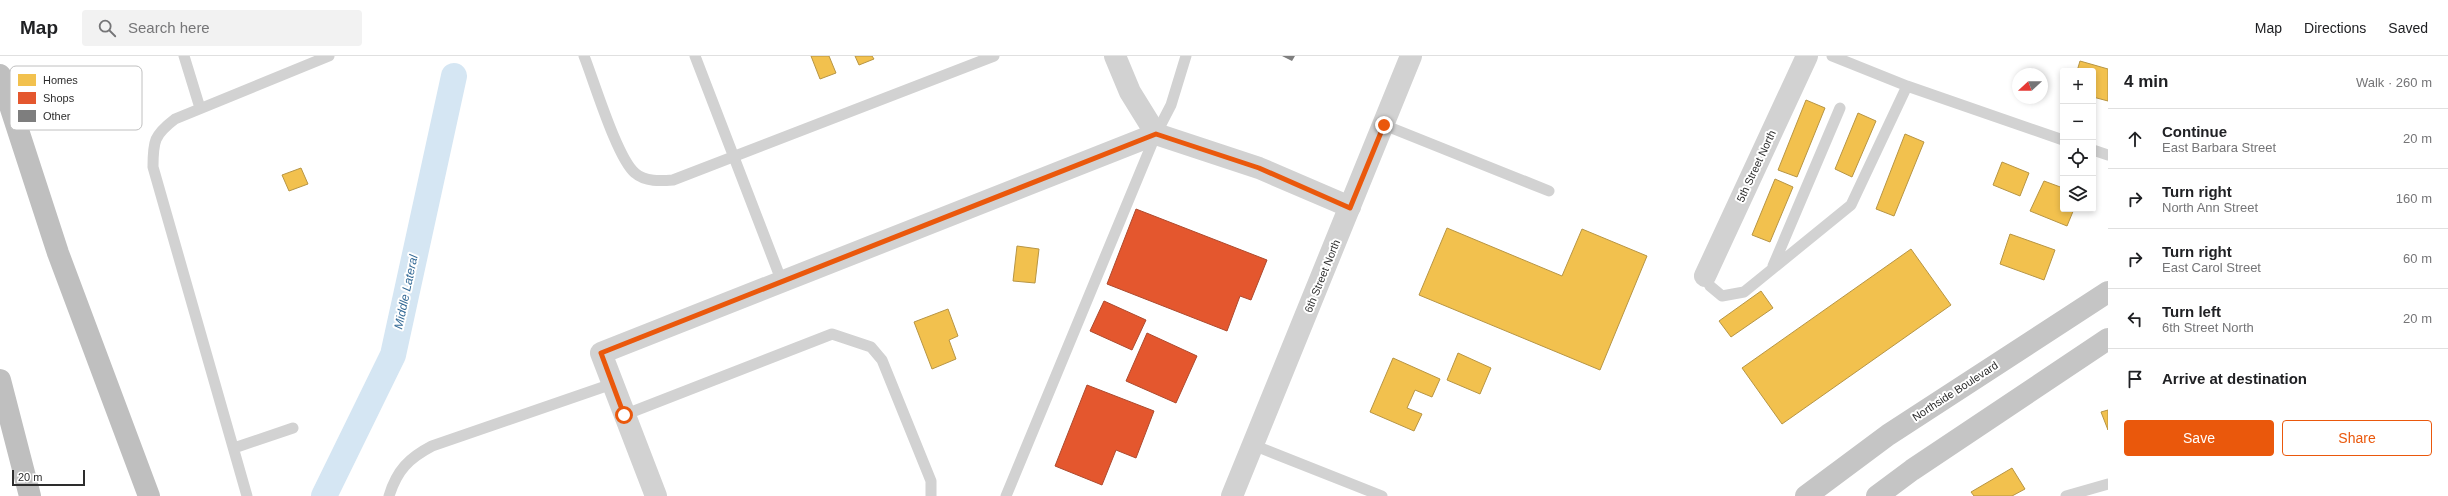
<!DOCTYPE html>
<html lang="en">
<head>
<meta charset="utf-8">
<style>
  body { margin:0; font-family:Arial,sans-serif; background:#f2f2f2; color:#202124 }
  .controls { position:absolute; right:12px; top:12px; display:grid; overflow:hidden; border-radius:4px; box-shadow:0 2px 6px #0003 }
  .controls button { width:36px; height:36px; display:grid; place-items:center; padding:0; border:0; border-bottom:1px solid #e0e0e0; background:#fff; color:#202124; font:20px sans-serif }
  .compass { position:absolute; left:2012px; top:12px; width:36px; height:36px; border-radius:50%; background:#fff; box-shadow:0 2px 6px #0003; rotate:249deg }
  .scale { position:absolute; left:12px; bottom:10px; width:73px; box-sizing:border-box; padding-left:4px; border:2px solid #2d2d2d; border-top:0; font-size:11px; line-height:14px; white-space:nowrap; color:#2d2d2d; -webkit-text-stroke:3px #fff; paint-order:stroke }
  .stop { position:absolute; width:12px; height:12px; margin:-9px; border:3px solid #ea580c; border-radius:50%; background:#fff }
  .stop.end { background:#ea580c; border-color:#fff; box-shadow:0 1px 4px #0008 }
  .list { margin:0; padding:0; list-style:none }
  h2 { display:flex; justify-content:space-between; align-items:center; height:52px; margin:0; padding:0 16px; font-size:17px }
  h2 small { font-size:13px; font-weight:400; color:#757577 }
  .list li { display:grid; grid-template-columns:26px 1fr auto; gap:12px; align-items:center; box-sizing:border-box; height:60px; padding:0 16px; border-top:1px solid #e0e0e0 }
  .list b { display:block; font-size:15px; white-space:nowrap }
  .list p { margin:0; font-size:13px; white-space:nowrap; color:#757577 }
  .list em { font-size:13px; font-style:normal; color:#757577 }
  .actions { display:flex; gap:8px; padding:12px 16px }
  .actions a { flex:1; padding:9px 0; border:1px solid #ea580c; border-radius:4px; text-align:center; font-size:14px; color:#ea580c }
  .actions .main { background:#ea580c; color:#fff }
  .icon { flex:none; width:22px; height:22px; fill:none; stroke:currentColor; stroke-width:2; stroke-linecap:round; stroke-linejoin:round }
  .map { position:relative; flex:none; width:2108px; height:440px; overflow:hidden }
  header { display:flex; align-items:center; gap:24px; box-sizing:border-box; height:56px; padding:0 20px; background:#fff; border-bottom:1px solid #e0e0e0 }
  header strong { font-size:19px }
  nav { display:flex; gap:22px; margin-inline-start:auto; font-size:14px }
  .search { width:280px; height:36px; background:#f2f2f2; display:flex; align-items:center; gap:10px; box-sizing:border-box; padding:0 14px; border-radius:4px; color:#757577; font-size:15px }
  main { display:flex }
  aside { flex:1; background:#fff }
  .map>svg:first-child { display:block }
  .homes { fill:#f2c14e; stroke:#b79544 }
  .shops { fill:#e4572e; stroke:#ad4a2e }
  .lines { fill:none; stroke-linecap:round; stroke-linejoin:round }
  .canal { stroke:#d5e6f3; stroke-width:26 }
  .building { fill:#7e7e7e }
  .service { stroke:#d2d2d2; stroke-width:11 }
  .minor { stroke:#d2d2d2; stroke-width:22 }
  .tertiary { stroke:#d2d2d2; stroke-width:22 }
  .primary { stroke:#c5c5c5; stroke-width:22 }
  .motorway { stroke:#bfbfbf; stroke-width:22 }
  .route { stroke:#ea580c; stroke-width:5 }
  .labels { text-anchor:middle; stroke-width:4; stroke-linejoin:round; paint-order:stroke }
  .street-label { font-size:11px; fill:#2d2d2d; stroke:#fff }
  .water-label { font-size:12px; font-style:italic; fill:#346a96; stroke:#fff }
  .key { fill:#fff; stroke:#c0c0c0; stroke-width:1 }
  .key-label { font-size:11px; fill:#2d2d2d }
</style>
</head>
<body>
<header>
<strong>Map</strong>
<div class="search"><svg class="icon" aria-label="search" viewBox="0 0 24 24"><circle cx="10" cy="10" r="6"/><path d="M15 15l6 6"/></svg>Search here</div>
<nav><a>Map</a><a>Directions</a><a>Saved</a></nav>
</header>
<main>
<div class="map">
<svg width="2108" height="440" viewBox="0 0 2108 440">
  <rect width="100%" height="100%" fill="#fff"/>
  <path class="homes" d="M 811,0 L 829,0 L 836,17 L 820,23 Z
    M 855,0 L 872,0 L 874,3 L 859,9 Z
    M 2080,5 L 2108,13 L 2108,45 L 2093,41 L 2093,15 L 2077,15 Z
    M 1806,44 L 1825,52 L 1797,121 L 1778,114 Z
    M 1858,57 L 1876,65 L 1852,121 L 1835,113 Z
    M 1905,78 L 1924,86 L 1894,160 L 1876,153 Z
    M 2002,106 L 2029,117 L 2020,140 L 1993,129 Z
    M 301,112 L 308,128 L 289,135 L 282,119 Z
    M 1775,123 L 1793,131 L 1770,186 L 1752,179 Z
    M 2044,125 L 2063,132 L 2063,153 L 2074,153 L 2067,170 L 2030,155 Z
    M 1447,172 L 1562,220 L 1582,173 L 1647,200 L 1600,314 L 1419,239 Z
    M 2010,178 L 2055,194 L 2044,224 L 2000,208 Z
    M 1017,190 L 1039,193 L 1035,227 L 1013,225 Z
    M 1911,193 L 1951,249 L 1782,368 L 1742,312 Z
    M 1761,235 L 1773,252 L 1731,281 L 1719,265 Z
    M 948,253 L 958,280 L 949,284 L 956,303 L 932,313 L 914,266 Z
    M 1458,297 L 1491,312 L 1480,338 L 1447,324 Z
    M 1393,302 L 1440,323 L 1432,341 L 1415,334 L 1407,352 L 1422,358 L 1414,375 L 1370,356 Z
    M 2108,354 L 2108,374 L 2101,356 Z
    M 2012,412 L 2025,433 L 2012,440 L 1974,440 L 1971,436 Z"/>
  <path class="shops" d="M 1136,153 L 1267,204 L 1251,244 L 1240,240 L 1227,275 L 1107,228 Z
    M 1104,245 L 1146,264 L 1132,294 L 1090,275 Z
    M 1147,277 L 1197,300 L 1176,347 L 1126,325 Z
    M 1087,329 L 1154,355 L 1136,402 L 1116,394 L 1102,429 L 1055,410 Z"/>
  <g class="lines">
    <path class="canal" d="M 324,440 L 393,299 L 454,20"/>
  </g>
  <path class="building" d="M 1282,0 L 1295,0 L 1292,5 Z"/>
  <g class="lines">
    <path class="service" d="M 184,0 L 200,52
      M 584,0 C 594,25 617,102 635,117 C 645,126 661,125 673,124 L 994,0
      M 695,0 L 782,226
      M 1832,0 L 1907,30 L 2063,84
      M 1384,69 L 1549,135
      M 2093,94 L 2108,99
      M 1773,210 L 1840,52
      M 1705,220 L 1710,230 L 1722,240 L 1744,236 L 1851,149 L 1907,30
      M 624,359 L 832,278 L 871,291 L 882,304 L 931,425 L 931,440
      M 1253,389 L 1382,440
      M 234,392 L 293,372
      M 247,440 L 153,111 C 153,85 154,79 175,63 L 329,0
      M 389,440 C 397,414 409,402 432,390 L 612,328
      M 1006,440 L 1156,78 L 1171,49 L 1186,0
      M 2066,440 L 2108,428"/>
    <path class="minor" d="M 1115,0 L 1130,36 L 1156,78 L 1259,112 L 1350,151
      M 1705,220 L 1807,0
      M 656,440 L 601,297 L 1156,78"/>
    <path class="tertiary" d="M 1232,440 L 1411,0"/>
    <path class="primary" d="M 1806,440 L 1888,379 L 2108,236
      M 1877,440 L 1912,414 L 2108,283"/>
    <path class="motorway" d="M 0,19 L 58,197 L 149,440
      M 0,324 L 30,440"/>
  </g>
  <g class="lines">
    <path class="route" d="M 624,359 L 601,297 L 1156,78 L 1259,112 L 1350,152 L 1384,69"/>
  </g>
  <g class="labels">
    <g class="street-label">
      <text transform="translate(1756 110) rotate(-65)" y="4">5th Street North</text>
      <text transform="translate(1322 220) rotate(-68)" y="4">6th Street North</text>
      <text transform="translate(1955 335) rotate(-33)" y="4">Northside Boulevard</text>
    </g>
    <g class="water-label">
      <text transform="translate(406 236) rotate(-78)" y="4">Middle Lateral</text>
    </g>
  </g>
  <rect x="10" y="10" width="132" height="64" rx="6" class="key"/>
  <rect x="18" y="18" width="18" height="12" fill="#f2c14e"/>
  <rect x="18" y="36" width="18" height="12" fill="#e4572e"/>
  <rect x="18" y="54" width="18" height="12" fill="#7e7e7e"/>
  <g class="key-label">
    <text x="43" y="28">Homes</text>
    <text x="43" y="46">Shops</text>
    <text x="43" y="64">Other</text>
  </g>
</svg>
<div class="controls">
<button>+</button>
<button>−</button>
<button><svg class="icon" aria-label="locate" viewBox="0 0 24 24"><circle cx="12" cy="12" r="6"/><path d="M12 2v4M12 18v4M2 12h4M18 12h4"/></svg></button>
<button><svg class="icon" aria-label="layers" viewBox="0 0 24 24"><path d="M12 4l9 5-9 5-9-5zM3 14l9 5 9-5"/></svg></button>
</div>
<svg class="compass" viewBox="-18 -18 36 36"><path d="M0-13l5 13h-10z" fill="#e53935"/><path d="M0 13l5-13h-10z" fill="#757577"/></svg>
<div class="scale">20 m</div>
<div class="stop" style="left:624px;top:359px"></div>
<div class="stop end" style="left:1384px;top:69px"></div>
</div>
<aside>
<h2>4 min<small>Walk · 260 m</small></h2>
<ul class="list">
<li><svg class="icon" aria-label="ahead" viewBox="0 0 24 24"><path d="M12 20V5M6 11l6-6 6 6"/></svg><div><b>Continue</b><p>East Barbara Street</p></div><em>20 m</em></li>
<li><svg class="icon" aria-label="right" viewBox="0 0 24 24"><path d="M7 20v-9h11M14 6l5 5-5 5"/></svg><div><b>Turn right</b><p>North Ann Street</p></div><em>160 m</em></li>
<li><svg class="icon" aria-label="right" viewBox="0 0 24 24"><path d="M7 20v-9h11M14 6l5 5-5 5"/></svg><div><b>Turn right</b><p>East Carol Street</p></div><em>60 m</em></li>
<li><svg class="icon" aria-label="left" viewBox="0 0 24 24"><path d="M17 20v-9H6M10 6l-5 5 5 5"/></svg><div><b>Turn left</b><p>6th Street North</p></div><em>20 m</em></li>
<li><svg class="icon" aria-label="arrive" viewBox="0 0 24 24"><path d="M6 21V4h12l-3 4 3 4H6"/></svg><div><b>Arrive at destination</b></div></li>
</ul>
<div class="actions"><a class="main">Save</a><a>Share</a></div>
</aside>
</main>
</body>
</html>
